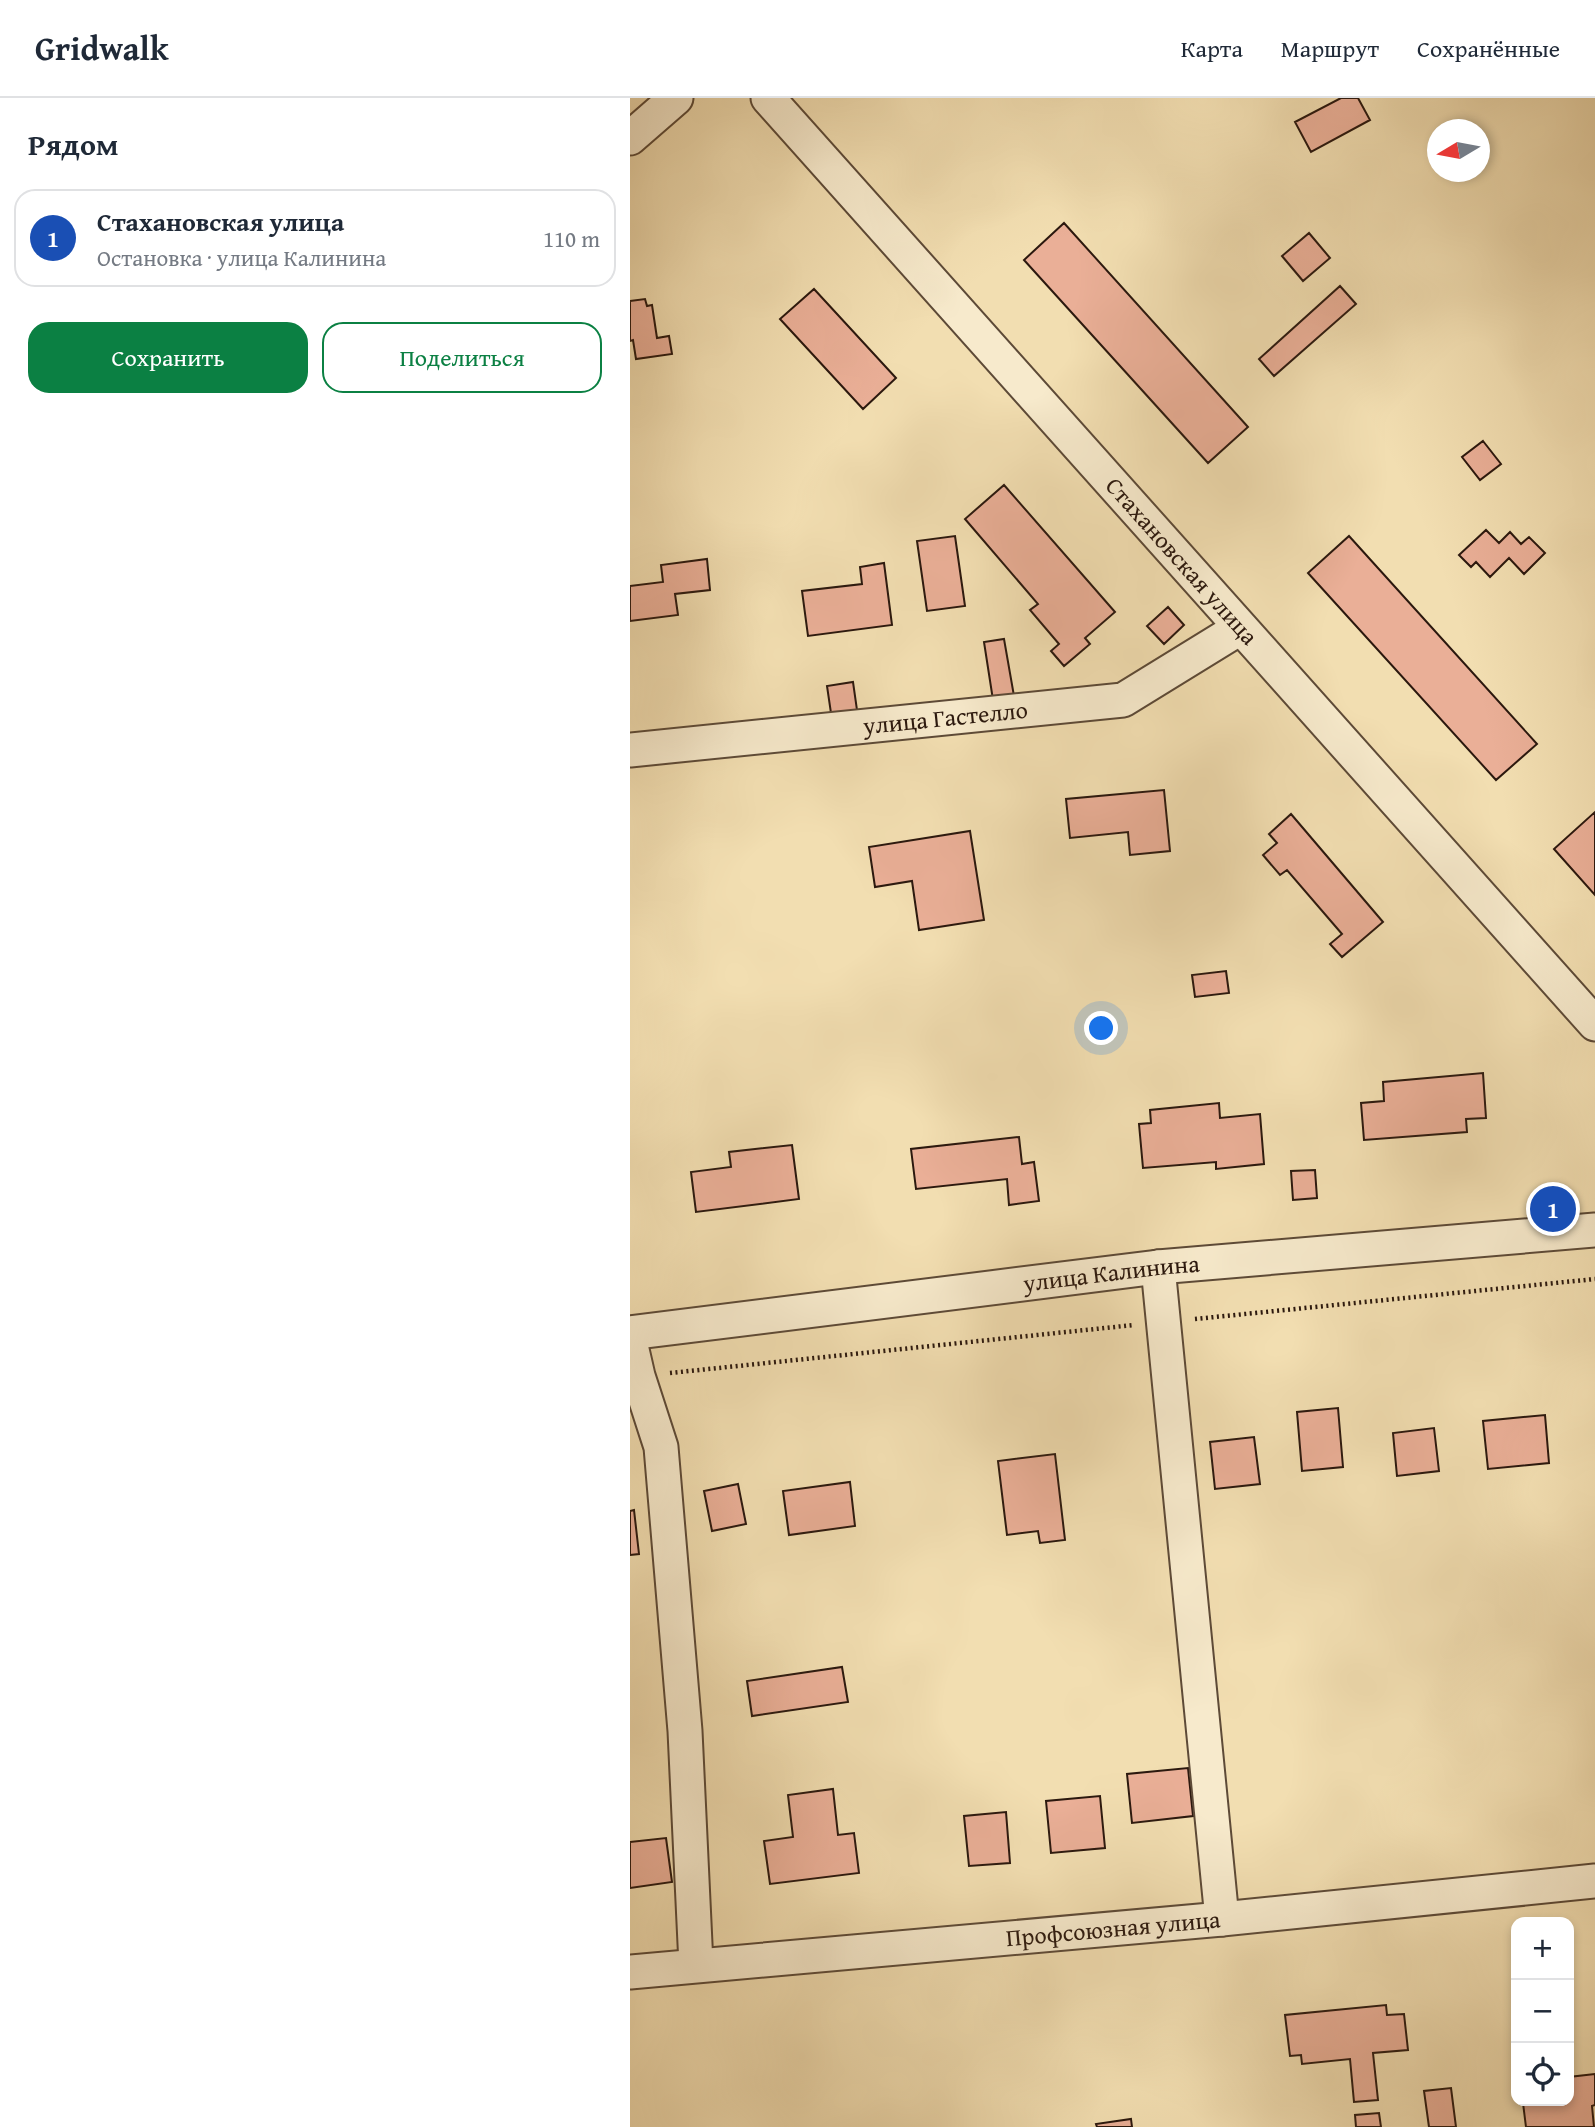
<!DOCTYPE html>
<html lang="ru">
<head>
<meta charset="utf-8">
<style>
  body { margin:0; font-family:"Gentium Book Plus",serif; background:#f6f6f7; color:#1f2937 }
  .controls { position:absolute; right:21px; bottom:21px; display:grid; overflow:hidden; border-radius:14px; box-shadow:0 4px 10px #0003 }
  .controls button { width:63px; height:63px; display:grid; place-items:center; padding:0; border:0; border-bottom:2px solid #e0e1e3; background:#fff; color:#1f2937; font:35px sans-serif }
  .compass { position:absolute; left:797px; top:21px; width:63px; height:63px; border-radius:50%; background:#fff; box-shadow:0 4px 10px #0003; rotate:260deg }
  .you { position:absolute; left:472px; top:931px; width:24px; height:24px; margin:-18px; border:5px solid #fff; border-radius:50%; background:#1a73e8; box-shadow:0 0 0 10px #1a73e833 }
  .badge { display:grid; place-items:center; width:46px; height:46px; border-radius:50%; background:#0b8043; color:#fff; font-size:23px; font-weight:700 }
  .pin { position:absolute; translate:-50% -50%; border:4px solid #fff; box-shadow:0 2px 7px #0006 }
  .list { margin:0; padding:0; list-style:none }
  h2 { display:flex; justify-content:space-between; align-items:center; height:91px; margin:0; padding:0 28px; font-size:30px }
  h2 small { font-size:23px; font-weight:400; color:#747a83 }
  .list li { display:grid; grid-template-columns:46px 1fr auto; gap:21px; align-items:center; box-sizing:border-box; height:98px; margin:0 14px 14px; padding:0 14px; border:2px solid #e0e1e3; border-radius:21px }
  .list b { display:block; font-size:26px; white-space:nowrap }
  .list p { margin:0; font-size:23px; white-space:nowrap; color:#747a83 }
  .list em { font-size:23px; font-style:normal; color:#747a83 }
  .actions { display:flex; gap:14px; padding:21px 28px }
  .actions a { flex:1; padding:16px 0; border:2px solid #0b8043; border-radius:21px; text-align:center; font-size:24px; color:#0b8043 }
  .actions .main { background:#0b8043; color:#fff }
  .icon { flex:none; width:38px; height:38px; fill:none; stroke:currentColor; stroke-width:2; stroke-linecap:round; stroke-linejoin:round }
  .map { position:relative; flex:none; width:965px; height:2029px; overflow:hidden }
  header { display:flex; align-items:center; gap:42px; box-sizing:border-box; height:98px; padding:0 35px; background:#fff; border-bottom:2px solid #e0e1e3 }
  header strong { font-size:33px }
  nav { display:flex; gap:38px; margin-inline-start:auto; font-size:24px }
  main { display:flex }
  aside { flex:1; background:#fff }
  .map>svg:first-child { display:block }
  .building { fill:#eaaf97; stroke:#2b180e; stroke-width:2 }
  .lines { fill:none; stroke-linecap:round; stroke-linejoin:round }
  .minor-casing { stroke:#5d4a37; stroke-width:37 }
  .path { stroke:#2b180e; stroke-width:4.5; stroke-dasharray:2 3.5; stroke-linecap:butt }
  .minor { stroke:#f7eacc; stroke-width:33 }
  .labels { text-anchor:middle; stroke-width:7; stroke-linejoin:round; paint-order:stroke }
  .street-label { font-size:24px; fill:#2b180e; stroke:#f7eacc }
</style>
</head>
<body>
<header>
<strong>Gridwalk</strong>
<nav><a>Карта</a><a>Маршрут</a><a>Сохранённые</a></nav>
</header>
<main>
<aside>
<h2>Рядом<small></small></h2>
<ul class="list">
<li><span class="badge" style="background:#1a4fb4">1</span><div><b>Стахановская улица</b><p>Остановка · улица Калинина</p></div><em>110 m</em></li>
</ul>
<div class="actions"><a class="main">Сохранить</a><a>Поделиться</a></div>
</aside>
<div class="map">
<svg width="965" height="2029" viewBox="0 0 965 2029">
  <rect width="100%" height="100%" fill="#f2deb1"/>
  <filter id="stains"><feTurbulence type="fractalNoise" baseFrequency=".00286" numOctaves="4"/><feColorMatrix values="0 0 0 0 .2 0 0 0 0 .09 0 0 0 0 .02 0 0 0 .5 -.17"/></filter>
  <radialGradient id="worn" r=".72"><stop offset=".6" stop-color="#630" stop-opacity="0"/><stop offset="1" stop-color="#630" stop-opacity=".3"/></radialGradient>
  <path class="building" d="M 711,0 L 728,0 L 740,22 L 681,54 L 665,24 Z
    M 434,125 L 618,329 L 578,365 L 394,162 Z
    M 679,135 L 700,160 L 673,183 L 652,158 Z
    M 710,188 L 726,206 L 644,278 L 629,261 Z
    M 184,191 L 266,280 L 233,311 L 150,221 Z
    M 15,201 L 17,208 L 22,207 L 27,240 L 39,238 L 42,256 L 6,261 L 3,242 L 0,243 L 0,203 Z
    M 853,343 L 871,366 L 850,382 L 832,359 Z
    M 374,387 L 485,514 L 455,540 L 460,546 L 434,568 L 421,553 L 429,546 L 400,512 L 408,506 L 335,421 Z
    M 856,432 L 869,445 L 880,434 L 891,446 L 899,439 L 915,455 L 894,476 L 879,460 L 860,479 L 846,464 L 841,469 L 829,457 Z
    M 325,438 L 335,508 L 297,513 L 287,443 Z
    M 719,438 L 907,646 L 866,682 L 678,475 Z
    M 77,461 L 80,492 L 45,496 L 48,517 L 0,523 L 0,488 L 33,484 L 31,467 Z
    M 254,465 L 262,527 L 178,538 L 172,493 L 232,486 L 230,469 Z
    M 538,509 L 554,527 L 534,546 L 517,528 Z
    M 374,541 L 384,598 L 363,602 L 354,544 Z
    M 223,584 L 228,619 L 202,622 L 197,588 Z
    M 534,692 L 540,753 L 500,757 L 498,734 L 440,740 L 436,701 Z
    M 965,714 L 965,797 L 924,751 Z
    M 661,716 L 753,824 L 712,859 L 700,846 L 712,836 L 657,772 L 650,777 L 633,757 L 647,745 L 639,736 Z
    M 340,733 L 354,822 L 289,832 L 282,783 L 245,789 L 239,749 Z
    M 596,873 L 599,895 L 565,899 L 562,877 Z
    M 853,975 L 856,1020 L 836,1021 L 837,1034 L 734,1042 L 731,1005 L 754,1003 L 753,984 Z
    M 589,1005 L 590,1020 L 630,1016 L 634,1066 L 586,1071 L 586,1064 L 513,1070 L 509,1026 L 521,1025 L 520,1012 Z
    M 389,1039 L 392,1066 L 404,1064 L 409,1103 L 379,1107 L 377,1081 L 286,1091 L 281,1051 Z
    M 162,1047 L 169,1101 L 66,1114 L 61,1074 L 101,1069 L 99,1054 Z
    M 685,1072 L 687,1100 L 663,1102 L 661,1073 Z
    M 708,1310 L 713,1369 L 672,1373 L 667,1314 Z
    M 915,1317 L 919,1365 L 858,1371 L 853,1323 Z
    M 804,1330 L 809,1373 L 767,1378 L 763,1335 Z
    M 624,1339 L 630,1386 L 585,1391 L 580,1344 Z
    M 425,1356 L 435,1442 L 410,1445 L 408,1433 L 377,1437 L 368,1363 Z
    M 220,1384 L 225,1428 L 159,1437 L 153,1393 Z
    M 108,1386 L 116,1426 L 82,1433 L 74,1393 Z
    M 4,1412 L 9,1456 L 0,1457 L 0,1413 Z
    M 212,1569 L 218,1604 L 122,1618 L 117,1583 Z
    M 558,1670 L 563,1718 L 502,1725 L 497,1676 Z
    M 203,1691 L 208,1737 L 224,1735 L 229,1775 L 140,1786 L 134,1743 L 163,1739 L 158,1697 Z
    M 470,1698 L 475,1750 L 421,1755 L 416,1703 Z
    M 376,1714 L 380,1765 L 339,1768 L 334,1718 Z
    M 36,1740 L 42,1784 L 0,1790 L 0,1744 Z
    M 756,1907 L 757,1917 L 774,1916 L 778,1952 L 743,1955 L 748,2002 L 724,2004 L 720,1961 L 672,1966 L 671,1957 L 660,1958 L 655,1917 Z
    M 965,1976 L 965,2007 L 962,2008 L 964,2029 L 896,2029 L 893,2005 L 939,2003 L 939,1979 Z
    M 821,1990 L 826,2029 L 799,2029 L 794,1993 Z
    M 749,2015 L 751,2029 L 726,2029 L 725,2017 Z
    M 501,2021 L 502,2029 L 467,2029 L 466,2026 Z"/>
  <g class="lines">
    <defs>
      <g id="minor">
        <path id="s1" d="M 138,0 L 965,926"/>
        <path d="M 0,40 L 46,0"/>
        <path id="s2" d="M 0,652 L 493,602 L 610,530"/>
        <path d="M 528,1169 L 592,1821"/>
        <path id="s3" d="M 0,1235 L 528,1169 L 965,1132"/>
        <path d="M 0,1243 L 8,1278 L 31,1349 L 55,1633 L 66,1867"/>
        <path id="s4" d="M 0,1874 L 592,1821 L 965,1783"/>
      </g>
    </defs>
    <use href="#minor" class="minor-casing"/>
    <path class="path" d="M 565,1221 L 965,1181
      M 40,1275 L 504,1227"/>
    <use href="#minor" class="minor"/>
  </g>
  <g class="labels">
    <g class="street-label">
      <text dy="8" stroke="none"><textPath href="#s1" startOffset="621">Стахановская улица</textPath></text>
      <text dy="8" stroke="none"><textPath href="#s2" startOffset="317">улица Гастелло</textPath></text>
      <text dy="8" stroke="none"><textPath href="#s3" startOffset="485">улица Калинина</textPath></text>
      <text dy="8" stroke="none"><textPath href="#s4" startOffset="485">Профсоюзная улица</textPath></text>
    </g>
  </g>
  <rect width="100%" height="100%" filter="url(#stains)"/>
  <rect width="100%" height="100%" fill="url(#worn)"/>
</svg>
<div class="controls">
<button>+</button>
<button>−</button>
<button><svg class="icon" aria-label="locate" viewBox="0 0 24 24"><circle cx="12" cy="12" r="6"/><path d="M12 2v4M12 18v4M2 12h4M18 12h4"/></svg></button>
</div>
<svg class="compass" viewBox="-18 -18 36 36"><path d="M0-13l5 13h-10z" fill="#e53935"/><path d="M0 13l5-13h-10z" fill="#747a83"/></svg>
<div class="you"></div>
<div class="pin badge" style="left:923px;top:1111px;background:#1a4fb4">1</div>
</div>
</main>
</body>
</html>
